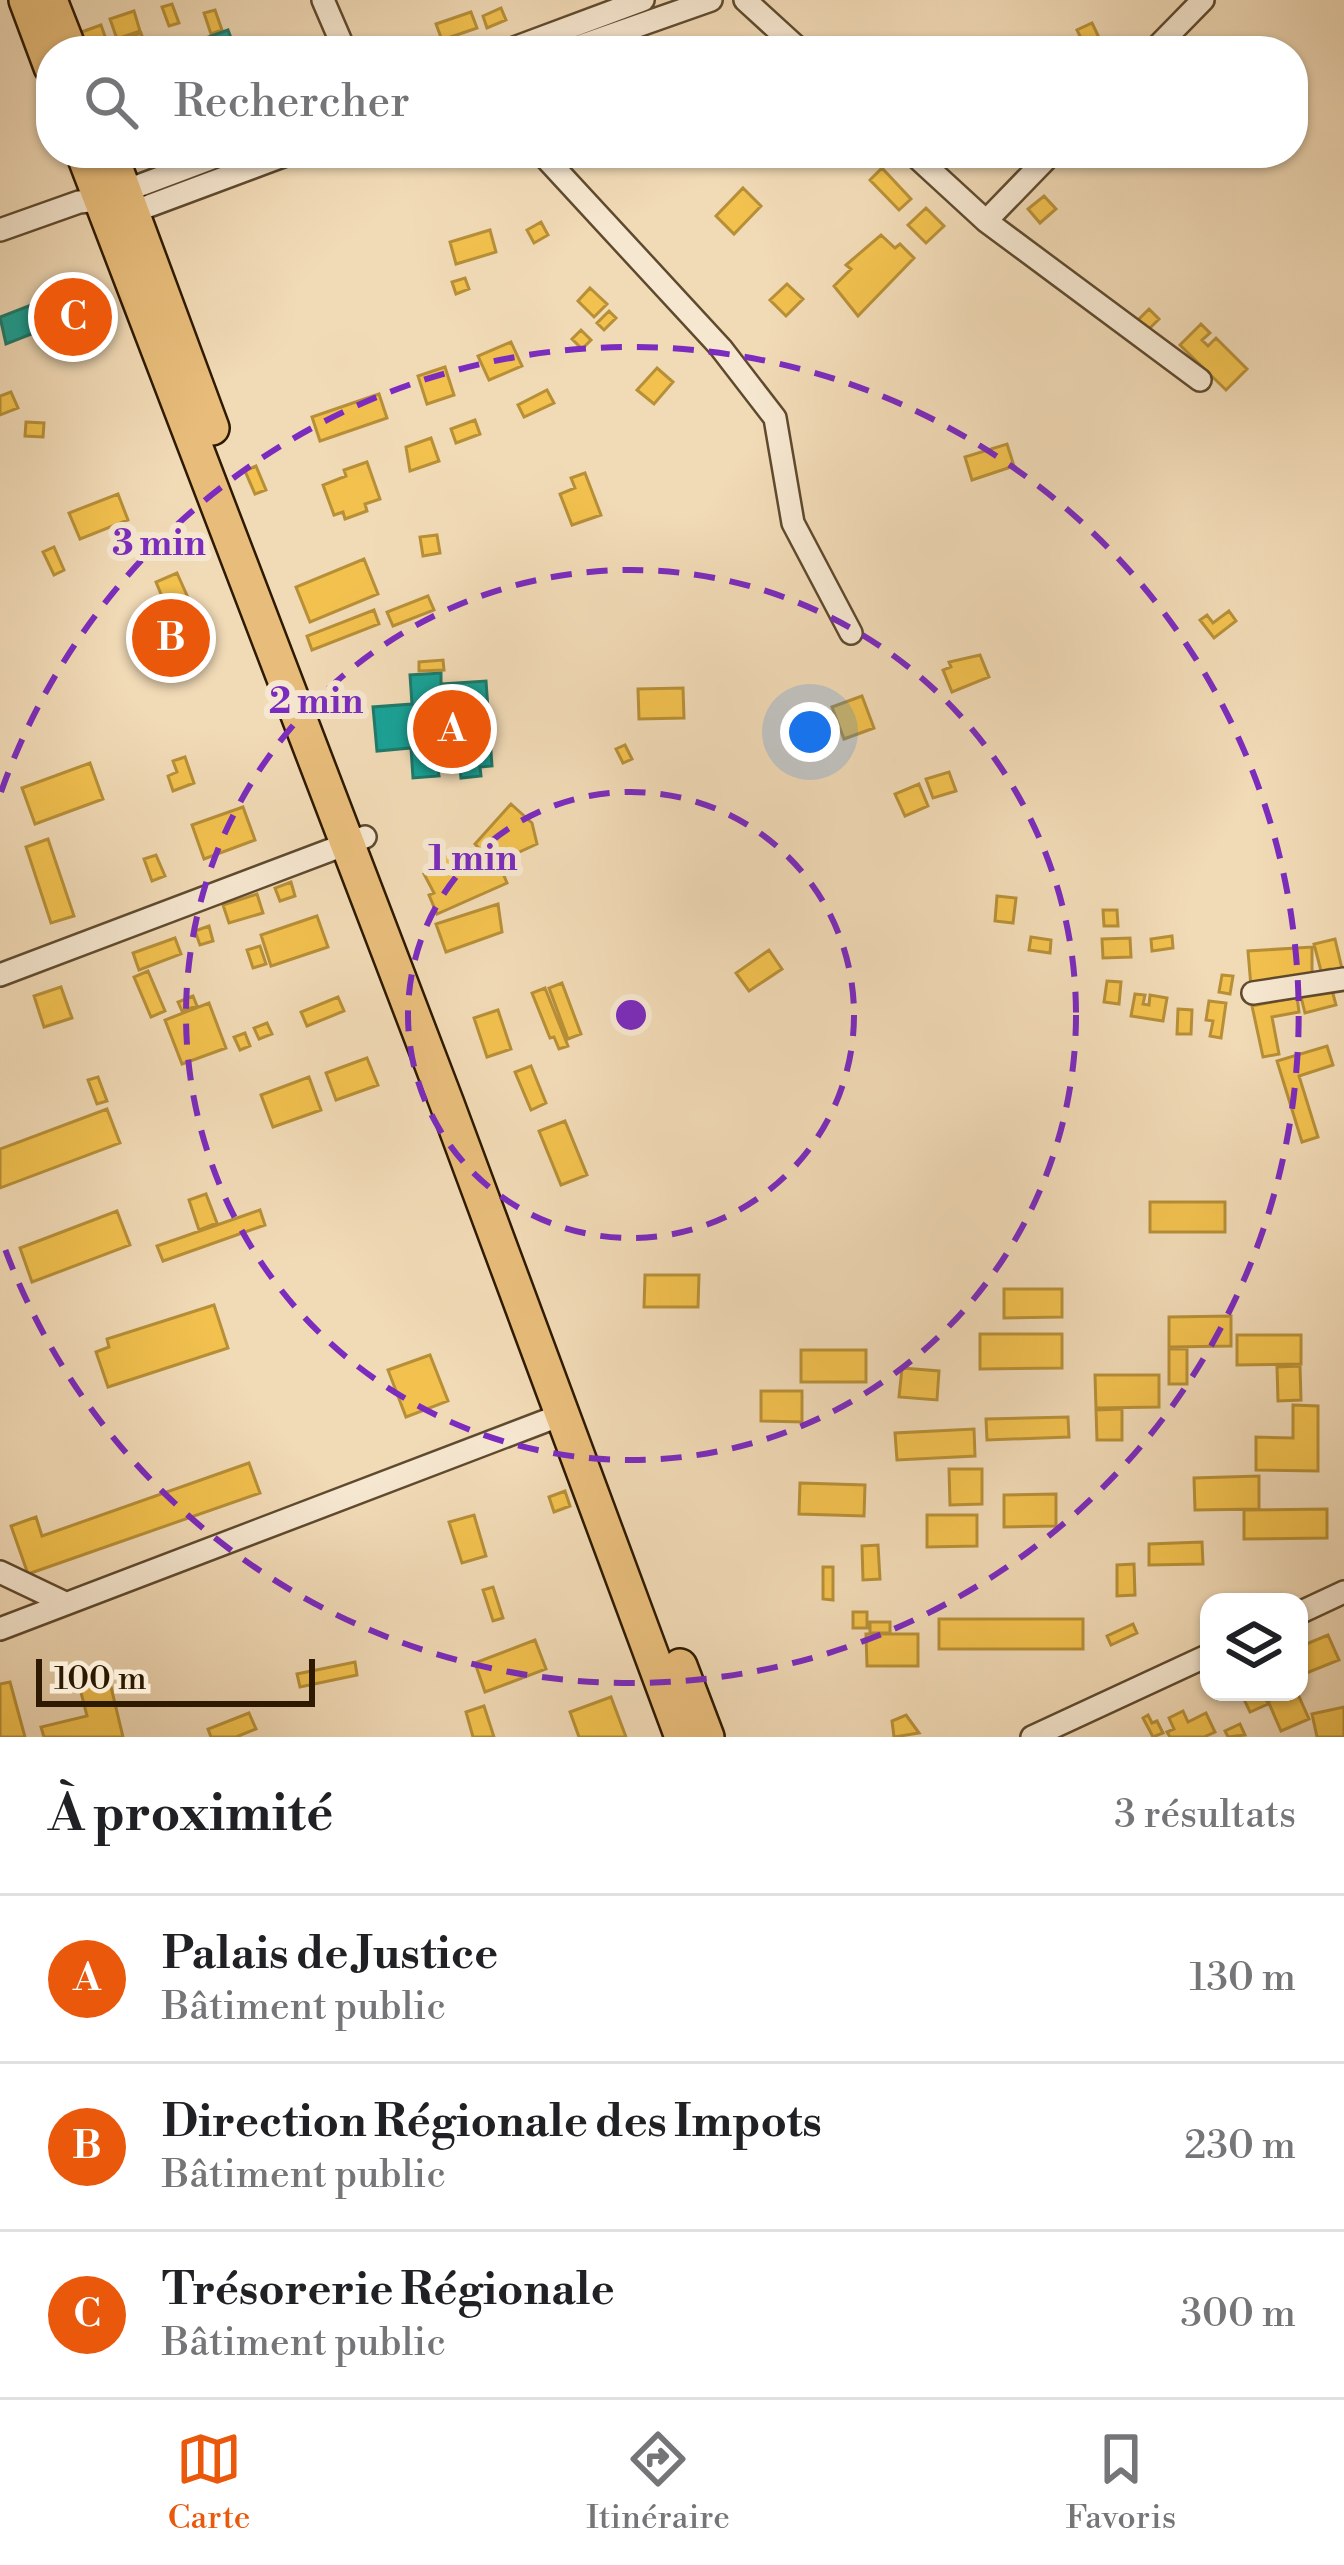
<!DOCTYPE html>
<html lang="fr">
<head>
<meta charset="utf-8">
<style>
  body { margin:0; font-family:"Libre Bodoni",serif; background:#f2f2f2; color:#202124 }
  .controls { position:absolute; right:36px; bottom:36px; display:grid; overflow:hidden; border-radius:24px; box-shadow:0 3px 9px #0004 }
  .controls button { width:108px; height:108px; display:grid; place-items:center; padding:0; border:0; border-bottom:3px solid #e0e0e0; background:#fff; color:#202124; font:60px sans-serif }
  .scale { position:absolute; left:36px; bottom:30px; width:279px; box-sizing:border-box; padding-left:12px; border:6px solid #2e1a00; border-top:0; font-size:33px; line-height:42px; white-space:nowrap; color:#2e1a00; -webkit-text-stroke:9px #f6e7d0; paint-order:stroke }
  .you { position:absolute; left:810px; top:732px; width:42px; height:42px; margin:-30px; border:9px solid #fff; border-radius:50%; background:#1a73e8; box-shadow:0 0 0 18px #1a73e833 }
  .badge { display:grid; place-items:center; width:78px; height:78px; border-radius:50%; background:#ea580c; color:#fff; font-size:39px; font-weight:700 }
  .pin { position:absolute; translate:-50% -50%; border:6px solid #fff; box-shadow:0 3px 12px #0006 }
  .list { margin:0; padding:0; list-style:none }
  h2 { display:flex; justify-content:space-between; align-items:center; height:156px; margin:0; padding:0 48px; font-size:51px }
  h2 small { font-size:39px; font-weight:400; color:#757577 }
  .list li { display:grid; grid-template-columns:78px 1fr auto; gap:36px; align-items:center; box-sizing:border-box; height:168px; padding:0 48px; border-top:3px solid #e0e0e0 }
  .list b { display:block; font-size:45px; white-space:nowrap }
  .list p { margin:0; font-size:39px; white-space:nowrap; color:#757577 }
  .list em { font-size:39px; font-style:normal; color:#757577 }
  .icon { flex:none; width:66px; height:66px; fill:none; stroke:currentColor; stroke-width:2; stroke-linecap:round; stroke-linejoin:round }
  .map { position:relative; flex:none; width:1344px; height:1737px; overflow:hidden }
  .search { position:absolute; background:#fff; box-shadow:0 3px 9px #0004; left:36px; right:36px; top:36px; height:132px; display:flex; align-items:center; gap:30px; box-sizing:border-box; padding:0 42px; border-radius:48px; color:#757577; font-size:45px }
  .sheet { height:660px; background:#fff }
  nav { display:flex; justify-content:space-around; align-items:center; box-sizing:border-box; height:168px; border-top:3px solid #e0e0e0; background:#fff; font-size:33px; color:#757577 }
  nav a { display:grid; justify-items:center; gap:6px }
  nav .on { color:#ea580c }
  .map>svg:first-child { display:block }
  .homes { fill:#f2c14e; stroke:#b78f37; stroke-width:3 }
  .public { fill:#17a398; stroke:#1e7a6a; stroke-width:3 }
  .lines { fill:none; stroke-linecap:round; stroke-linejoin:round }
  .minor-casing { stroke:#5f4a2e; stroke-width:26 }
  .highway-casing { stroke:#2e1a00; stroke-width:38 }
  .minor { stroke:#f6e7d0; stroke-width:21 }
  .highway { stroke:#e8bd7b; stroke-width:33 }
  .ring { fill:none; stroke:#7b2cbf; stroke-width:6; stroke-dasharray:21 15 }
  .centre { fill:#7b2cbf; stroke:#f6e7d0; stroke-width:6 }
  .ring-label { font-size:36px; text-anchor:middle; font-weight:bold; fill:#7b2cbf; stroke:#f6e7d0; stroke-width:12; stroke-linejoin:round; paint-order:stroke }
</style>
</head>
<body>
<div class="map">
<svg width="1344" height="1737" viewBox="0 0 1344 1737">
  <rect width="100%" height="100%" fill="#f1dab6"/>
  <filter id="stains"><feTurbulence type="fractalNoise" baseFrequency=".00167" numOctaves="4"/><feColorMatrix values="0 0 0 0 .2 0 0 0 0 .09 0 0 0 0 .02 0 0 0 .5 -.17"/></filter>
  <radialGradient id="worn" r=".72"><stop offset=".6" stop-color="#630" stop-opacity="0"/><stop offset="1" stop-color="#630" stop-opacity=".3"/></radialGradient>
  <path class="homes" d="M 172,4 L 179,23 L 169,26 L 162,7 Z
    M 501,8 L 506,20 L 487,28 L 483,16 Z
    M 215,10 L 222,30 L 211,34 L 204,13 Z
    M 134,11 L 140,31 L 117,39 L 110,19 Z
    M 471,12 L 477,28 L 442,40 L 436,24 Z
    M 1092,23 L 1105,50 L 1078,51 L 1073,39 L 1080,36 L 1077,30 Z
    M 101,25 L 107,42 L 82,51 L 76,34 Z
    M 141,33 L 147,51 L 123,51 L 119,40 Z
    M 653,153 L 667,153 L 669,162 L 656,165 Z
    M 758,153 L 783,153 L 770,165 Z
    M 882,168 L 911,199 L 899,210 L 870,180 Z
    M 743,188 L 761,206 L 734,234 L 716,216 Z
    M 1044,196 L 1056,209 L 1040,223 L 1028,209 Z
    M 926,208 L 944,226 L 926,243 L 908,225 Z
    M 541,222 L 548,235 L 534,243 L 527,230 Z
    M 490,230 L 496,252 L 456,264 L 450,242 Z
    M 881,235 L 895,248 L 900,244 L 914,258 L 858,316 L 834,286 L 851,269 L 846,265 Z
    M 465,278 L 469,289 L 456,294 L 452,282 Z
    M 787,284 L 803,299 L 786,316 L 770,300 Z
    M 590,288 L 607,304 L 594,317 L 578,301 Z
    M 1149,309 L 1159,319 L 1145,333 L 1135,323 Z
    M 609,311 L 616,318 L 604,330 L 597,323 Z
    M 1201,324 L 1210,333 L 1202,340 L 1208,346 L 1216,338 L 1247,369 L 1226,390 L 1180,345 Z
    M 581,330 L 591,340 L 582,349 L 572,339 Z
    M 511,342 L 522,366 L 489,380 L 478,356 Z
    M 445,367 L 454,395 L 427,404 L 418,376 Z
    M 657,368 L 673,382 L 654,404 L 637,390 Z
    M 547,390 L 554,403 L 524,417 L 518,405 Z
    M 11,392 L 18,408 L 0,415 L 0,396 Z
    M 379,394 L 387,418 L 320,441 L 312,417 Z
    M 475,420 L 480,434 L 456,443 L 451,429 Z
    M 26,422 L 44,423 L 43,437 L 25,436 Z
    M 431,438 L 439,461 L 410,471 L 406,447 Z
    M 1007,444 L 1014,466 L 972,480 L 965,457 Z
    M 367,462 L 380,499 L 365,504 L 367,511 L 345,519 L 343,512 L 334,515 L 323,485 L 346,476 L 344,470 Z
    M 256,466 L 266,490 L 255,494 L 245,471 Z
    M 585,473 L 601,515 L 572,525 L 560,494 L 575,488 L 571,478 Z
    M 118,494 L 128,520 L 80,539 L 69,513 Z
    M 437,535 L 440,553 L 423,556 L 420,537 Z
    M 54,547 L 64,570 L 54,575 L 43,552 Z
    M 364,559 L 378,594 L 310,622 L 296,587 Z
    M 177,573 L 193,609 L 171,618 L 156,582 Z
    M 428,596 L 434,610 L 393,626 L 387,612 Z
    M 374,610 L 379,624 L 312,650 L 307,636 Z
    M 1229,611 L 1236,621 L 1214,638 L 1200,620 L 1207,615 L 1213,623 Z
    M 980,655 L 989,677 L 952,692 L 943,670 L 951,667 L 949,662 Z
    M 443,660 L 444,670 L 419,671 L 419,662 Z
    M 683,688 L 684,718 L 639,719 L 638,689 Z
    M 862,696 L 874,728 L 844,739 L 832,707 Z
    M 625,745 L 632,759 L 623,763 L 616,749 Z
    M 185,757 L 194,783 L 173,791 L 168,776 L 177,772 L 173,761 Z
    M 90,763 L 103,799 L 35,824 L 22,788 Z
    M 949,772 L 956,791 L 933,798 L 926,779 Z
    M 919,784 L 928,806 L 905,816 L 895,794 Z
    M 511,804 L 532,823 L 537,844 L 493,864 L 475,844 Z
    M 243,807 L 255,840 L 204,859 L 192,825 Z
    M 48,839 L 74,916 L 51,923 L 26,847 Z
    M 459,850 L 460,853 L 468,850 L 471,856 L 482,851 L 489,866 L 510,857 L 513,866 L 502,871 L 507,883 L 437,914 L 429,895 L 434,893 L 424,874 L 435,869 L 432,862 Z
    M 156,855 L 165,876 L 152,881 L 144,859 Z
    M 291,882 L 295,896 L 280,901 L 275,888 Z
    M 257,894 L 263,913 L 229,923 L 223,905 Z
    M 997,896 L 1016,898 L 1013,923 L 995,921 Z
    M 498,904 L 502,932 L 446,952 L 436,924 Z
    M 1103,910 L 1117,910 L 1118,926 L 1104,926 Z
    M 317,916 L 328,947 L 271,966 L 261,935 Z
    M 209,926 L 213,941 L 200,945 L 195,931 Z
    M 1172,936 L 1173,948 L 1152,951 L 1151,939 Z
    M 1031,937 L 1051,940 L 1050,953 L 1029,950 Z
    M 175,938 L 181,954 L 139,970 L 133,953 Z
    M 1130,938 L 1131,957 L 1103,958 L 1102,939 Z
    M 1335,939 L 1344,977 L 1332,980 L 1330,969 L 1321,971 L 1314,944 Z
    M 260,946 L 266,964 L 253,968 L 247,950 Z
    M 1312,947 L 1312,983 L 1251,987 L 1248,951 Z
    M 769,950 L 782,969 L 749,991 L 736,973 Z
    M 148,971 L 165,1011 L 151,1017 L 134,977 Z
    M 1222,975 L 1233,976 L 1230,994 L 1219,992 Z
    M 1107,981 L 1121,982 L 1119,1004 L 1104,1002 Z
    M 562,983 L 581,1034 L 568,1039 L 549,988 Z
    M 61,987 L 72,1018 L 44,1027 L 34,996 Z
    M 545,988 L 568,1046 L 559,1049 L 554,1037 L 550,1038 L 532,993 Z
    M 1332,990 L 1336,1005 L 1305,1013 L 1301,997 Z
    M 1135,994 L 1145,995 L 1143,1004 L 1149,1005 L 1150,995 L 1167,998 L 1163,1021 L 1131,1016 Z
    M 193,996 L 197,1006 L 182,1011 L 178,1002 Z
    M 338,997 L 344,1011 L 307,1026 L 301,1012 Z
    M 1297,997 L 1299,1012 L 1272,1017 L 1279,1054 L 1263,1057 L 1252,1006 Z
    M 1209,1001 L 1226,1003 L 1221,1038 L 1210,1036 L 1213,1021 L 1206,1020 Z
    M 209,1003 L 226,1048 L 182,1064 L 165,1020 Z
    M 1178,1009 L 1192,1010 L 1191,1034 L 1177,1034 Z
    M 498,1010 L 511,1049 L 487,1057 L 474,1018 Z
    M 267,1023 L 272,1034 L 259,1039 L 254,1028 Z
    M 245,1033 L 250,1046 L 240,1050 L 234,1037 Z
    M 1327,1046 L 1333,1065 L 1299,1076 L 1318,1137 L 1302,1142 L 1277,1061 Z
    M 367,1058 L 378,1085 L 336,1100 L 326,1073 Z
    M 531,1066 L 546,1103 L 531,1110 L 515,1072 Z
    M 98,1077 L 107,1101 L 97,1104 L 88,1080 Z
    M 309,1077 L 321,1110 L 273,1127 L 261,1095 Z
    M 107,1109 L 120,1143 L 0,1188 L 0,1149 Z
    M 565,1121 L 587,1175 L 561,1185 L 539,1131 Z
    M 206,1194 L 217,1223 L 199,1230 L 189,1200 Z
    M 1150,1202 L 1225,1202 L 1225,1232 L 1150,1232 Z
    M 260,1210 L 265,1225 L 163,1261 L 157,1246 Z
    M 117,1211 L 130,1245 L 32,1282 L 20,1248 Z
    M 645,1275 L 699,1275 L 698,1307 L 644,1307 Z
    M 1004,1289 L 1062,1289 L 1062,1317 L 1004,1318 Z
    M 214,1305 L 228,1348 L 108,1387 L 96,1352 L 109,1347 L 107,1339 Z
    M 1231,1316 L 1231,1346 L 1169,1347 L 1169,1317 Z
    M 980,1334 L 1062,1334 L 1062,1368 L 980,1369 Z
    M 1237,1335 L 1301,1335 L 1301,1364 L 1237,1365 Z
    M 1169,1349 L 1187,1349 L 1187,1384 L 1169,1384 Z
    M 801,1350 L 866,1350 L 866,1382 L 801,1382 Z
    M 430,1355 L 448,1401 L 406,1417 L 388,1370 Z
    M 1300,1366 L 1301,1400 L 1278,1401 L 1277,1367 Z
    M 902,1368 L 939,1371 L 937,1400 L 899,1397 Z
    M 1095,1375 L 1159,1375 L 1159,1407 L 1096,1408 Z
    M 761,1391 L 802,1391 L 802,1422 L 761,1421 Z
    M 1293,1405 L 1318,1406 L 1318,1471 L 1256,1470 L 1256,1437 L 1293,1438 Z
    M 1122,1409 L 1122,1440 L 1097,1440 L 1096,1410 Z
    M 1068,1417 L 1069,1437 L 987,1440 L 986,1419 Z
    M 974,1429 L 975,1456 L 897,1460 L 895,1433 Z
    M 249,1463 L 260,1493 L 28,1574 L 11,1526 L 36,1517 L 42,1536 Z
    M 949,1469 L 982,1469 L 982,1504 L 950,1505 Z
    M 1259,1476 L 1259,1509 L 1195,1510 L 1194,1478 Z
    M 800,1483 L 865,1485 L 864,1516 L 799,1514 Z
    M 565,1491 L 570,1506 L 554,1512 L 549,1497 Z
    M 1056,1494 L 1056,1526 L 1004,1527 L 1004,1495 Z
    M 1327,1509 L 1327,1538 L 1244,1539 L 1244,1510 Z
    M 474,1515 L 486,1556 L 462,1563 L 449,1522 Z
    M 927,1515 L 977,1515 L 977,1546 L 927,1547 Z
    M 1202,1542 L 1203,1564 L 1149,1565 L 1149,1544 Z
    M 878,1545 L 880,1579 L 863,1580 L 862,1546 Z
    M 1134,1564 L 1135,1595 L 1117,1596 L 1117,1565 Z
    M 823,1567 L 833,1567 L 833,1600 L 823,1599 Z
    M 493,1587 L 503,1618 L 493,1621 L 483,1590 Z
    M 853,1612 L 867,1612 L 867,1628 L 853,1628 Z
    M 939,1619 L 1083,1619 L 1083,1649 L 939,1649 Z
    M 870,1622 L 890,1622 L 890,1633 L 870,1633 Z
    M 1133,1624 L 1137,1633 L 1111,1645 L 1107,1636 Z
    M 866,1634 L 918,1634 L 918,1666 L 867,1666 Z
    M 1328,1635 L 1339,1660 L 1299,1676 L 1299,1647 Z
    M 535,1640 L 546,1669 L 485,1692 L 475,1663 Z
    M 355,1662 L 357,1675 L 300,1687 L 297,1674 Z
    M 106,1666 L 123,1737 L 44,1737 L 41,1727 L 87,1716 L 76,1673 Z
    M 10,1682 L 25,1737 L 0,1737 L 0,1684 Z
    M 1263,1692 L 1268,1704 L 1250,1712 L 1241,1693 Z
    M 1289,1692 L 1297,1692 L 1309,1719 L 1281,1731 L 1268,1701 Z
    M 611,1697 L 626,1737 L 579,1737 L 570,1712 Z
    M 484,1706 L 494,1737 L 473,1737 L 466,1712 Z
    M 1344,1707 L 1344,1737 L 1317,1737 L 1312,1714 Z
    M 1183,1711 L 1188,1722 L 1206,1713 L 1215,1732 L 1204,1737 L 1170,1737 L 1167,1732 L 1174,1729 L 1169,1718 Z
    M 249,1713 L 256,1729 L 236,1737 L 211,1737 L 208,1729 Z
    M 906,1715 L 919,1733 L 894,1737 L 892,1721 Z
    M 1148,1715 L 1152,1723 L 1157,1721 L 1163,1733 L 1153,1737 L 1143,1718 Z
    M 1240,1724 L 1245,1735 L 1228,1737 L 1225,1731 Z"/>
  <path class="public" d="M 228,30 L 236,51 L 170,51 Z
    M 88,283 L 107,332 L 81,342 L 72,318 L 6,344 L 0,317 Z
    M 193,611 L 204,637 L 139,661 L 129,635 Z
    M 441,673 L 441,684 L 486,681 L 492,766 L 480,767 L 481,776 L 461,778 L 460,768 L 438,770 L 439,776 L 413,778 L 411,748 L 377,751 L 373,707 L 412,704 L 410,675 Z"/>
  <g class="lines">
    <defs>
      <path id="minor" d="M 323,0 L 345,51
        M 745,0 L 801,51
        M 506,51 L 643,0
        M 566,51 L 711,0
        M 1153,51 L 1203,0
        M 541,153 L 721,348 L 775,418 L 793,523 L 851,633
        M 912,153 L 986,221 L 1200,380
        M 122,216 L 291,153
        M 986,221 L 1052,153
        M 0,230 L 79,202 L 101,200 L 226,153
        M 0,975 L 365,837
        M 1253,993 L 1344,979
        M 0,1572 L 65,1603
        M 1299,1613 L 1344,1592
        M 0,1629 L 561,1415
        M 1032,1737 L 1209,1655"/>
      <path id="highway" d="M 26,0 L 51,67
        M 50,0 L 70,51
        M 83,153 L 447,1104 L 682,1737
        M 110,153 L 212,428
        M 680,1666 L 707,1737"/>
    </defs>
    <use href="#minor" class="minor-casing"/>
    <use href="#highway" class="highway-casing"/>
    <use href="#minor" class="minor"/>
    <use href="#highway" class="highway"/>
  </g>
  <g class="ring">
    <circle cx="631" cy="1015" r="223"/>
    <circle cx="631" cy="1015" r="445"/>
    <path d="M1 792A668 668 0 1 1 1 1238"/>
  </g>
  <circle cx="631" cy="1015" r="18" class="centre"/>
  <g class="ring-label">
    <text x="159" y="555">3 min</text>
    <text x="316" y="713">2 min</text>
    <text x="473" y="870">1 min</text>
  </g>
  <rect width="100%" height="100%" filter="url(#stains)"/>
  <rect width="100%" height="100%" fill="url(#worn)"/>
</svg>
<div class="controls">
<button><svg class="icon" aria-label="layers" viewBox="0 0 24 24"><path d="M12 4l9 5-9 5-9-5zM3 14l9 5 9-5"/></svg></button>
</div>
<div class="scale">100 m</div>
<div class="you"></div>
<div class="pin badge" style="left:452px;top:729px">A</div>
<div class="pin badge" style="left:171px;top:638px">B</div>
<div class="pin badge" style="left:73px;top:317px">C</div>
<div class="search"><svg class="icon" aria-label="search" viewBox="0 0 24 24"><circle cx="10" cy="10" r="6"/><path d="M15 15l6 6"/></svg>Rechercher</div>
</div>
<section class="sheet">
<h2>À proximité<small>3 résultats</small></h2>
<ul class="list">
<li><span class="badge">A</span><div><b>Palais de Justice</b><p>Bâtiment public</p></div><em>130 m</em></li>
<li><span class="badge">B</span><div><b>Direction Régionale des Impots</b><p>Bâtiment public</p></div><em>230 m</em></li>
<li><span class="badge">C</span><div><b>Trésorerie Régionale</b><p>Bâtiment public</p></div><em>300 m</em></li>
</ul>
</section>
<nav>
<a class="on"><svg class="icon" aria-label="map" viewBox="0 0 24 24"><path d="M3 6l6-2 6 2 6-2v14l-6 2-6-2-6 2zM9 4v14M15 6v14"/></svg>Carte</a>
<a><svg class="icon" aria-label="directions" viewBox="0 0 24 24"><path d="M12 3l9 9-9 9-9-9zM9 14v-3h6M13 9l2 2-2 2"/></svg>Itinéraire</a>
<a><svg class="icon" aria-label="saved" viewBox="0 0 24 24"><path d="M7 4h10v16l-5-4-5 4z"/></svg>Favoris</a>
</nav>
</body>
</html>
